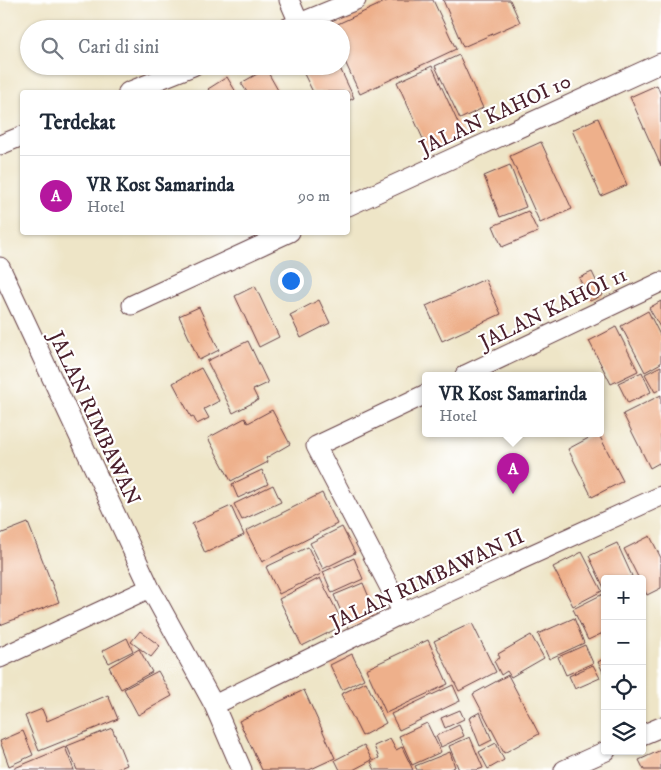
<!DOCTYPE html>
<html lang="id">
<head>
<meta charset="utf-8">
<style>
  body { margin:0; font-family:"IM FELL DW Pica",serif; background:#f6f6f7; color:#1f2937 }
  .controls { position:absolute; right:15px; bottom:15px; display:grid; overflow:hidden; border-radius:5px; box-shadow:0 1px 4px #0004 }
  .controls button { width:45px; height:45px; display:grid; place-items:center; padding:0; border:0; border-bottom:1px solid #e0e1e3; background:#fff; color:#1f2937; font:25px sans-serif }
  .you { position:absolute; left:290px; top:280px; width:18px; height:18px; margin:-12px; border:4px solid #fff; border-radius:50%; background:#1a73e8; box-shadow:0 0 0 8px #1a73e833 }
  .badge { display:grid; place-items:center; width:32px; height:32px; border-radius:50%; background:#b5179e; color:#fff; font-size:16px; font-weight:700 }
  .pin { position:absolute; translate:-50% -41px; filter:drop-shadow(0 1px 2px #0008) }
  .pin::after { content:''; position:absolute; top:26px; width:18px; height:15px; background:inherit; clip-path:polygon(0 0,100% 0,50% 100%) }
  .popup { position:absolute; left:422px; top:372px; width:182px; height:65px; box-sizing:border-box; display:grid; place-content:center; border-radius:5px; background:#fff; filter:drop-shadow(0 1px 4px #0005); font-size:16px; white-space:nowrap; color:#747a83 }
  .popup b { font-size:19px; color:#1f2937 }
  .popup::after { content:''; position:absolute; left:50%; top:100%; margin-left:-10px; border:10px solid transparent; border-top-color:#fff }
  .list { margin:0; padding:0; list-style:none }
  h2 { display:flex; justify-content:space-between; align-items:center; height:65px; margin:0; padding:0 20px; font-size:21px }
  h2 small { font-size:16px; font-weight:400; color:#747a83 }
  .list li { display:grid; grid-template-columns:32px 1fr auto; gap:15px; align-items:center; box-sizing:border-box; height:80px; padding:0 20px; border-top:1px solid #e0e1e3 }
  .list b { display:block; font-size:19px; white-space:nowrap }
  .list p { margin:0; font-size:16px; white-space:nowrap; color:#747a83 }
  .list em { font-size:16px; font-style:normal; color:#747a83 }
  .icon { flex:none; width:28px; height:28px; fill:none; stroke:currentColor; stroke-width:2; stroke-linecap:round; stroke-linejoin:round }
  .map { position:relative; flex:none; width:661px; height:770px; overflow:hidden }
  .search { position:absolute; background:#fff; box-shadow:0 1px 4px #0004; left:20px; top:20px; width:330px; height:55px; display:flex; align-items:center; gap:12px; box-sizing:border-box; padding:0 18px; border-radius:28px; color:#747a83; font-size:19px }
  .panel { position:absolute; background:#fff; box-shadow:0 1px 4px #0004; left:20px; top:90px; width:330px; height:145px; border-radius:5px }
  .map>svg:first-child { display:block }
  .building { fill:#eeb08b }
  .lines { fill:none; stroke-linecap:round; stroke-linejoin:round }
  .minor-casing { stroke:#633d42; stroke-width:21 }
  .minor { stroke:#fff; stroke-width:19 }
  .labels { text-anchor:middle; stroke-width:4.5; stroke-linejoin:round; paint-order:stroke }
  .street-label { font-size:21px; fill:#4a1f2b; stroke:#fff }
</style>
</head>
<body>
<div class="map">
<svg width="661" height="770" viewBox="0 0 661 770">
  <rect width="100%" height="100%" fill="#fff"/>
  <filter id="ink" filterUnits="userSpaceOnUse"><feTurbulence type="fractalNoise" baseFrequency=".02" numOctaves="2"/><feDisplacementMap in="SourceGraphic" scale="10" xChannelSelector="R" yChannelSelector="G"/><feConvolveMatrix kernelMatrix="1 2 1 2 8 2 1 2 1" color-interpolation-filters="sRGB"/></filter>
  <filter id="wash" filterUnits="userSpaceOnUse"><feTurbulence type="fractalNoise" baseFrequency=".0096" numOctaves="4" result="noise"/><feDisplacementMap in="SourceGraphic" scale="20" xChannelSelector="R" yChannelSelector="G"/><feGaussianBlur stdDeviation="1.12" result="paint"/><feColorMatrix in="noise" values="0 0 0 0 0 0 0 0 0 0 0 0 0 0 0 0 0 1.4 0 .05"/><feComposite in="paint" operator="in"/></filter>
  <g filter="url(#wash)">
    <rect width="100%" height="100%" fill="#eee5c7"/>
    <g id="blocks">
      <path class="building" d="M 389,0 L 433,0 L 456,49 L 360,94 L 341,53 L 341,29 L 327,29 Z
        M 443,0 L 510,0 L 520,22 L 463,47 Z
        M 459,55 L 483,108 L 460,119 L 435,66 Z
        M 300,66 L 339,66 L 354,98 L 348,101 L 348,92 L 313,92 Z
        M 432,66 L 464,136 L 429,152 L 397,82 Z
        M 266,69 L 279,92 L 247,92 L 241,83 Z
        M 227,77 L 236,92 L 210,92 L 208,89 Z
        M 657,85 L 661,95 L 661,166 L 630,97 Z
        M 598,118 L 627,185 L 601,196 L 572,130 Z
        M 541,142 L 572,209 L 540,223 L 510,156 Z
        M 510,165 L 526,207 L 500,217 L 484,176 Z
        M 528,211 L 538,232 L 502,247 L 493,226 Z
        M 592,272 L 603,295 L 590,301 L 579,278 Z
        M 485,279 L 501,314 L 442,341 L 426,306 Z
        M 255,286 L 279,337 L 259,347 L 235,296 Z
        M 319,300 L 330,323 L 301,338 L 290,315 Z
        M 661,301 L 661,329 L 649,308 Z
        M 199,307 L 219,350 L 199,360 L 179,316 Z
        M 648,311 L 661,337 L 661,363 L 645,372 L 621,326 Z
        M 616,327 L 638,371 L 611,384 L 589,341 Z
        M 248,341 L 268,383 L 253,390 L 258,400 L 233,413 L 207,361 Z
        M 661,366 L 661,389 L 655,392 L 645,374 Z
        M 201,368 L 219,401 L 204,409 L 209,418 L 197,424 L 193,416 L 191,417 L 173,383 Z
        M 642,372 L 651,392 L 628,403 L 618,383 Z
        M 661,395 L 661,467 L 659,463 L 650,468 L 623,414 Z
        M 272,410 L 290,444 L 266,458 L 268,462 L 231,481 L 208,438 L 245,418 L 248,423 Z
        M 598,433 L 623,481 L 592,497 L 568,449 Z
        M 262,470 L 268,484 L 238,498 L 232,484 Z
        M 273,485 L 281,502 L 242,520 L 234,504 Z
        M 322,493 L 337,524 L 262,562 L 246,531 Z
        M 231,506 L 244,535 L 205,553 L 192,524 Z
        M 28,523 L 59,602 L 0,625 L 0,534 Z
        M 342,527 L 355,553 L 323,569 L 310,543 Z
        M 650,536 L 661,558 L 661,588 L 647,595 L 642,585 L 642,579 L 639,579 L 624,549 Z
        M 617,543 L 632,576 L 626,579 L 605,579 L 605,590 L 589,556 Z
        M 308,547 L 321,574 L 279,594 L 266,567 Z
        M 582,552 L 602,591 L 573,606 L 553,567 Z
        M 354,558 L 363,579 L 332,593 L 323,572 Z
        M 320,578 L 344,625 L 302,646 L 279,599 Z
        M 363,583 L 377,616 L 348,628 L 334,595 Z
        M 603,594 L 605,632 L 588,640 L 573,609 Z
        M 574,618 L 584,643 L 549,659 L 538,634 Z
        M 472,623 L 496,672 L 459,691 L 434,641 Z
        M 140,631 L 160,646 L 151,657 L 131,642 Z
        M 531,635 L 544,658 L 511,677 L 507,671 L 501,675 L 494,661 L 500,658 L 498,654 Z
        M 127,638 L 133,651 L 109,663 L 102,651 Z
        M 428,640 L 448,684 L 386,713 L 366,669 Z
        M 585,645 L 593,663 L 566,675 L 558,657 Z
        M 139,649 L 152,672 L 121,689 L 109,667 Z
        M 352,654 L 364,679 L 342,690 L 330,665 Z
        M 605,658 L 605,676 L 598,662 Z
        M 593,665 L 600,678 L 575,689 L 569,676 Z
        M 158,671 L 172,696 L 138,715 L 124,689 Z
        M 508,675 L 539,734 L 504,753 L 473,694 Z
        M 366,682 L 386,723 L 362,736 L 341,694 Z
        M 453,685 L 460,701 L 399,730 L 391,714 Z
        M 304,690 L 335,758 L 309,770 L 262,770 L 239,721 Z
        M 108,695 L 118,719 L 39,751 L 25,716 L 42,709 L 47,721 Z
        M 460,710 L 464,719 L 445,728 L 441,718 Z
        M 480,712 L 492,740 L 480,746 L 469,718 Z
        M 427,723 L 441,752 L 412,765 L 399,736 Z
        M 459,725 L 464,736 L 441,747 L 436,736 Z
        M 112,728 L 127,765 L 115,770 L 77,770 L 67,746 Z
        M 23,731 L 33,755 L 9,766 L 0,741 Z
        M 470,737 L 483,768 L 477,770 L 459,770 L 449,746 Z
        M 390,739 L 396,750 L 402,747 L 413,770 L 375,770 L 371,762 L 379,758 L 374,746 Z
        M 496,743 L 504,760 L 488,769 L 479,752 Z
        M 364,745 L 372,760 L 353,770 L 340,770 L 335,760 Z
        M 65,747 L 74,770 L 10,770 Z
        M 661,750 L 661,770 L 644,770 L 639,760 Z
        M 450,752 L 455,767 L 448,770 L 417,770 L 415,766 Z"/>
    </g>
  </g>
  <g filter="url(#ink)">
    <use href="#blocks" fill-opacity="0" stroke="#633d42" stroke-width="1"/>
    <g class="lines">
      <defs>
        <path id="minor" d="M 289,0 L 299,23
          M 285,29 L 356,0
          M 128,92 L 193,66
          M 0,145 L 22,136
          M 348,206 L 661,63
          M 0,267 L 150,588 L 214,705 L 242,770
          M 132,305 L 290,232
          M 465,375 L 661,282
          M 403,613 L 316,446 L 426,394
          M 0,658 L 150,588
          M 214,705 L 403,613 L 661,496
          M 642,735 L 661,727
          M 564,770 L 606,751"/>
      </defs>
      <use href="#minor" class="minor-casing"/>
      <use href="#minor" class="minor"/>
    </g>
  </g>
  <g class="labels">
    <g class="street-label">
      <text transform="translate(495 114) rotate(-25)" y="7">JALAN KAHOI 10</text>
      <text transform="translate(553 308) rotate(-26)" y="7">JALAN KAHOI 11</text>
      <text transform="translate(95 418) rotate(65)" y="7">JALAN RIMBAWAN</text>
      <text transform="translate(427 579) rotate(-25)" y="7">JALAN RIMBAWAN II</text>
    </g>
  </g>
</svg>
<div class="controls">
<button>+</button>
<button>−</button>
<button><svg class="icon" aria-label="locate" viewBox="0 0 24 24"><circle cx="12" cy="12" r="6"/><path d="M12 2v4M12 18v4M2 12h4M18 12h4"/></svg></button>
<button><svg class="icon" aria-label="layers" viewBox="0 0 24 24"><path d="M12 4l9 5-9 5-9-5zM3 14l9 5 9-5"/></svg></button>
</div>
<div class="you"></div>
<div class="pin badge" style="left:513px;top:494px">A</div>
<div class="popup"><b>VR Kost Samarinda</b>Hotel</div>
<div class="search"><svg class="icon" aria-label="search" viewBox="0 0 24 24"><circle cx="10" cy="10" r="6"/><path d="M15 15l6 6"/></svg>Cari di sini</div>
<section class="panel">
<h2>Terdekat<small></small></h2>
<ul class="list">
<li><span class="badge">A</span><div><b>VR Kost Samarinda</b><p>Hotel</p></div><em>90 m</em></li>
</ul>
</section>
</div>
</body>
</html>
